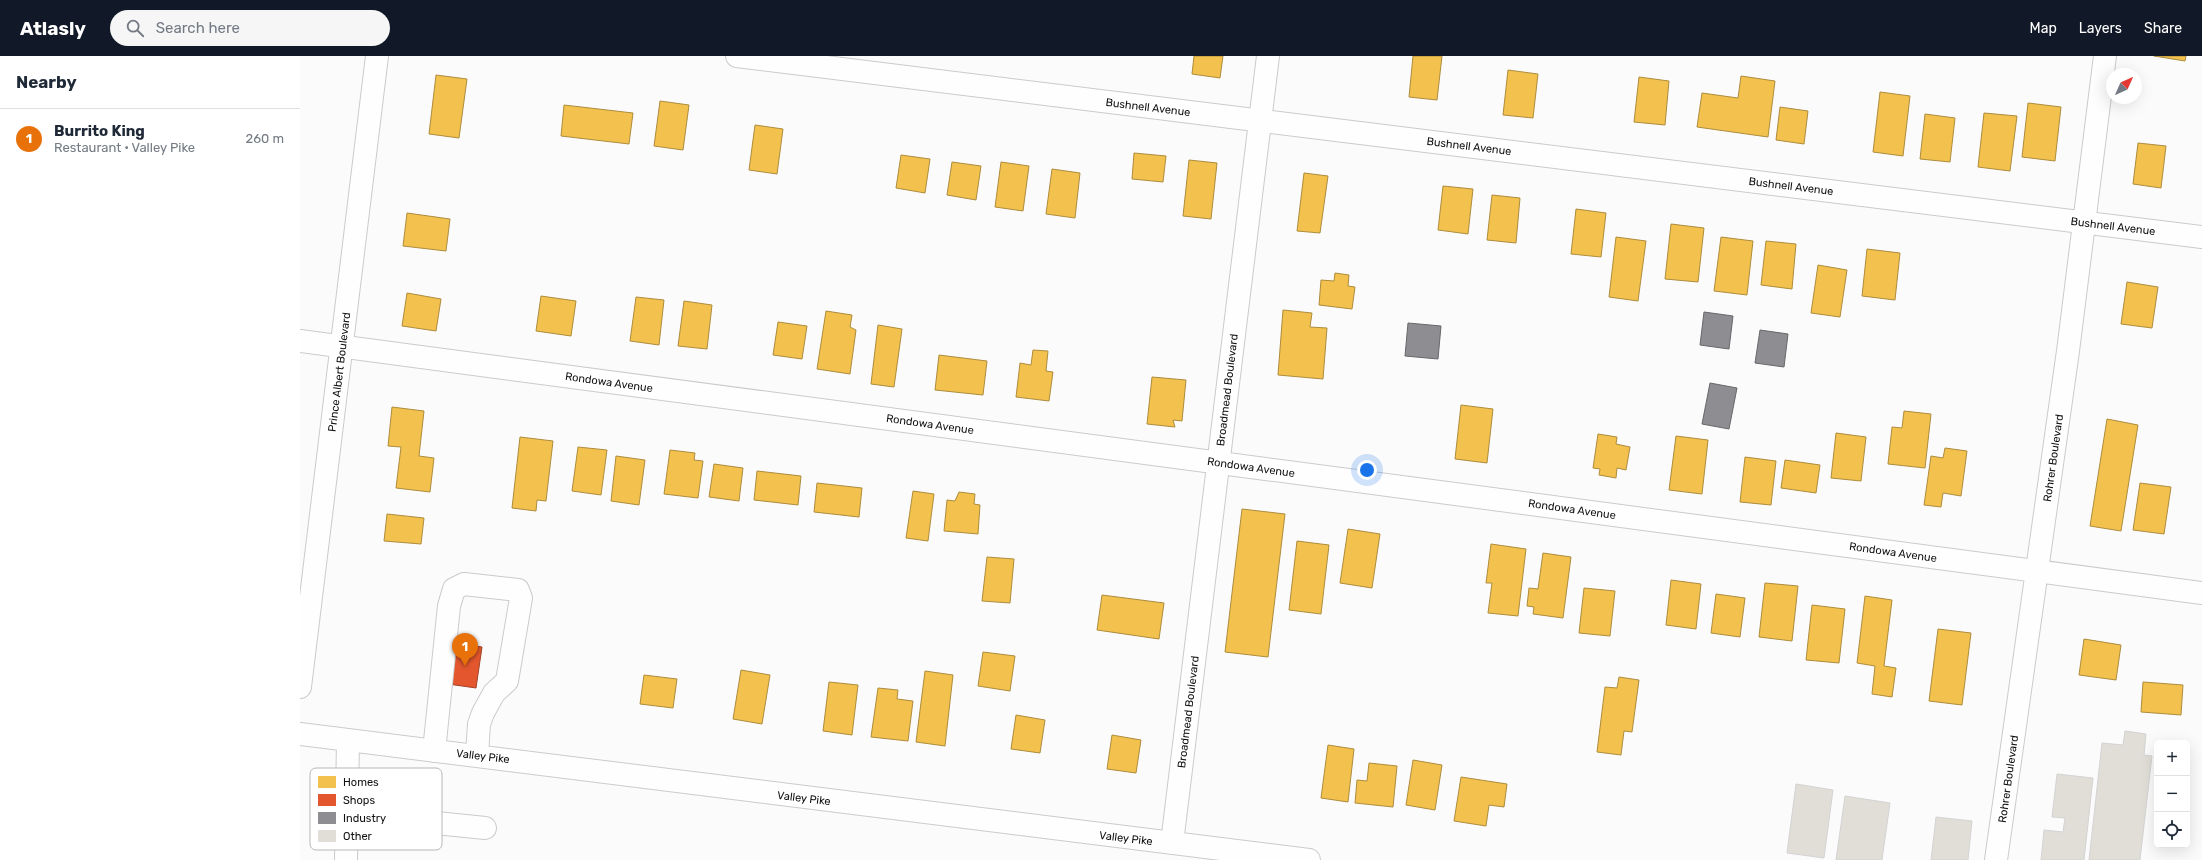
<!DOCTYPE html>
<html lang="en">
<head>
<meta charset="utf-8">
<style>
  body { margin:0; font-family:Rubik,sans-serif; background:#f6f6f7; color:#1f2937 }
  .controls { position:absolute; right:12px; bottom:12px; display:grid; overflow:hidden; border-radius:6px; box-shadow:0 4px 16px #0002 }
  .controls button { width:36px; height:36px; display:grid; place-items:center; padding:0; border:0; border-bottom:1px solid #e0e1e3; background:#fff; color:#1f2937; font:20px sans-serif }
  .compass { position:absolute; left:1806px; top:12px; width:36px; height:36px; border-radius:50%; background:#fff; box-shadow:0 4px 16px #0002; rotate:45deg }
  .you { position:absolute; left:1067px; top:414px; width:14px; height:14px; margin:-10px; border:3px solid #fff; border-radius:50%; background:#1a73e8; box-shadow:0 0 0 6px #1a73e833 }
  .badge { display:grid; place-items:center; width:26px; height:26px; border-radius:50%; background:#111827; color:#fff; font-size:13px; font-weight:700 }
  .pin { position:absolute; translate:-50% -33px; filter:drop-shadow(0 1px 2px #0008) }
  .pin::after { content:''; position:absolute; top:21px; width:14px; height:12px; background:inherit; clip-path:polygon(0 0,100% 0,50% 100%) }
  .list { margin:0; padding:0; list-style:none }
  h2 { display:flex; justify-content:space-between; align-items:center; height:52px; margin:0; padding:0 16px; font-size:17px }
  h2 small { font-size:13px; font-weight:400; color:#747a83 }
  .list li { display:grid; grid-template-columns:26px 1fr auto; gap:12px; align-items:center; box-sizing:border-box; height:60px; padding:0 16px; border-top:1px solid #e0e1e3 }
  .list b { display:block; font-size:15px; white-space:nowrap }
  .list p { margin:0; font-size:13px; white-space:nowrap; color:#747a83 }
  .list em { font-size:13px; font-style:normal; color:#747a83 }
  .icon { flex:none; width:22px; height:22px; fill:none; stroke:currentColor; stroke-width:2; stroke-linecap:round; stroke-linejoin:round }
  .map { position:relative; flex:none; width:1902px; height:804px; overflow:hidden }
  header { display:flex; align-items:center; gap:24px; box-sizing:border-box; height:56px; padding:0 20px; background:#111827; color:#fff }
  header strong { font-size:19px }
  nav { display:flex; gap:22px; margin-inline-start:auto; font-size:14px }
  .search { width:280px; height:36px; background:#f6f6f7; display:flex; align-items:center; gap:10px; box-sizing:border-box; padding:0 14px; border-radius:22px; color:#747a83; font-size:15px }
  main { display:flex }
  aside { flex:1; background:#fff }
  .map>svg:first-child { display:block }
  .homes { fill:#f2c14e; stroke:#ae8c3c }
  .shops { fill:#e4572e; stroke:#a44225 }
  .industry { fill:#8d8d92; stroke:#68686b }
  .building { fill:#e1ded8; stroke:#d3d3d3 }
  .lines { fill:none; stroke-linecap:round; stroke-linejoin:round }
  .minor-casing { stroke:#cbcbcc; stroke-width:24 }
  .minor { stroke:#fefeff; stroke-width:22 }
  .labels { text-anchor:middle; stroke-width:4; stroke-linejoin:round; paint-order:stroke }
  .street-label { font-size:11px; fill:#101011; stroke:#fff }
  .key { fill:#fff; stroke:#b7b7b8; stroke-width:1 }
  .key-label { font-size:11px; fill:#101011 }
</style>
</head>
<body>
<header>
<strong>Atlasly</strong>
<div class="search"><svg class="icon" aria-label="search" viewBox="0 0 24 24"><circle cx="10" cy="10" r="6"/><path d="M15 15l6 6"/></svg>Search here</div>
<nav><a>Map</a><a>Layers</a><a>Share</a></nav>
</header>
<main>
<aside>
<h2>Nearby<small></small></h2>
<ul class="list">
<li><span class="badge" style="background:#e8710a">1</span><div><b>Burrito King</b><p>Restaurant · Valley Pike</p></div><em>260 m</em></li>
</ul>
</aside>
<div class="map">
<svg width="1902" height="804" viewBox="0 0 1902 804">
  <rect width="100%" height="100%" fill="#fbfbfc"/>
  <path class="homes" d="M 894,0 L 923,0 L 920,22 L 892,18 Z
    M 1113,0 L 1142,0 L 1137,44 L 1109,41 Z
    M 1854,0 L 1886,0 L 1885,5 Z
    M 1208,14 L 1238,18 L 1233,62 L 1203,59 Z
    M 136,19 L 167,23 L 159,82 L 129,78 Z
    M 1441,20 L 1475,25 L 1468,81 L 1397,71 L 1402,37 L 1438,42 Z
    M 1339,21 L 1369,25 L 1365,69 L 1334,66 Z
    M 1580,36 L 1610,40 L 1603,100 L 1573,96 Z
    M 360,45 L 389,49 L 383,94 L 354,90 Z
    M 1728,47 L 1761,51 L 1755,105 L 1722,101 Z
    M 264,49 L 333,57 L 329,88 L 261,80 Z
    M 1480,51 L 1508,55 L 1504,88 L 1476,84 Z
    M 1684,57 L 1717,60 L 1710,115 L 1678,111 Z
    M 1625,58 L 1655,62 L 1650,106 L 1620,103 Z
    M 455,69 L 483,73 L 477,118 L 449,114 Z
    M 1838,87 L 1866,90 L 1861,132 L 1833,128 Z
    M 834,97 L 866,100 L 863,126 L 832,123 Z
    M 601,99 L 630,103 L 625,137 L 596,132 Z
    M 889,104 L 917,107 L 911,163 L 883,160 Z
    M 652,106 L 681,110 L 676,144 L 647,139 Z
    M 701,106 L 729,110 L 723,155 L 695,151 Z
    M 752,113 L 780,117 L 775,162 L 746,158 Z
    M 1004,117 L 1028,120 L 1020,177 L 997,175 Z
    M 1143,130 L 1173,133 L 1168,178 L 1138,174 Z
    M 1192,139 L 1220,142 L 1216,187 L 1187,184 Z
    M 1276,153 L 1306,157 L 1301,201 L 1271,198 Z
    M 107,157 L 150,163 L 146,195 L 103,190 Z
    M 1371,168 L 1404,172 L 1398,226 L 1365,223 Z
    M 1316,181 L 1346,185 L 1338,245 L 1309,241 Z
    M 1421,181 L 1453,185 L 1447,239 L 1414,235 Z
    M 1466,185 L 1496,188 L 1492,233 L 1461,229 Z
    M 1567,193 L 1600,197 L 1595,244 L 1562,240 Z
    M 1518,209 L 1547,214 L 1540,261 L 1511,257 Z
    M 1035,217 L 1049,219 L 1048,230 L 1055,231 L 1052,253 L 1019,249 L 1021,224 L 1034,225 Z
    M 1827,226 L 1858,231 L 1852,272 L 1821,268 Z
    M 107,237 L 141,243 L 136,275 L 102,270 Z
    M 241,240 L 276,245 L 271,280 L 236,275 Z
    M 336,241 L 364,244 L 359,289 L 330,285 Z
    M 384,245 L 412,249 L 407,293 L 378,290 Z
    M 983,254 L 1012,257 L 1010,271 L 1027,272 L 1023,323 L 978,319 Z
    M 526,255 L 552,259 L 550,271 L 556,274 L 550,318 L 517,313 Z
    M 478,266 L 507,270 L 502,303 L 473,299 Z
    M 578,269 L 602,273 L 594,331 L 571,328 Z
    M 733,294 L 748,295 L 746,315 L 753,316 L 749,345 L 716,341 L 720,307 L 731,309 Z
    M 639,299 L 687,305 L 683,339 L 635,334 Z
    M 852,321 L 886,324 L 882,365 L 873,364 L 875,371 L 847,368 Z
    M 1161,349 L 1193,353 L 1187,407 L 1155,403 Z
    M 92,351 L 124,355 L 119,400 L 134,402 L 130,436 L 96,432 L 101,391 L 88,390 Z
    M 1604,355 L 1631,358 L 1625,412 L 1588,408 L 1592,371 L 1602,372 Z
    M 1807,363 L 1838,369 L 1821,475 L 1790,470 Z
    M 1536,377 L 1566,381 L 1561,425 L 1531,422 Z
    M 1298,378 L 1317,381 L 1316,388 L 1330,391 L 1326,414 L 1317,412 L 1316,422 L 1299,419 L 1300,413 L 1293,412 Z
    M 1376,380 L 1408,384 L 1402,438 L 1369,434 Z
    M 220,381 L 253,385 L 246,445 L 237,444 L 236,455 L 212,452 Z
    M 278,391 L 307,394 L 301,439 L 272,435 Z
    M 1645,392 L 1667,395 L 1661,440 L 1643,437 L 1641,451 L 1624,449 L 1631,400 L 1643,402 Z
    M 370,394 L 395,397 L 394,404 L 403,405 L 398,442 L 364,438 Z
    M 316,400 L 345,404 L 339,449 L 311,445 Z
    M 1445,401 L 1476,405 L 1471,449 L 1440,446 Z
    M 1485,404 L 1520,409 L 1516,437 L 1481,432 Z
    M 414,408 L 443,412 L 439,445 L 409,441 Z
    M 457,415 L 501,420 L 498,449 L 454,444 Z
    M 517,427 L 562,432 L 559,461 L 514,456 Z
    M 1840,427 L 1871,431 L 1864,478 L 1833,474 Z
    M 613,435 L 634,438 L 628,485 L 606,482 Z
    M 659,436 L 675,438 L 674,448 L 680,449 L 678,478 L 644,475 L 647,444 L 655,445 Z
    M 942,453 L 985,458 L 968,601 L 925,596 Z
    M 87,458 L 124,462 L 121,488 L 84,485 Z
    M 1048,473 L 1080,478 L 1072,532 L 1040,527 Z
    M 997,485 L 1029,489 L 1021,558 L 989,554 Z
    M 1191,488 L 1226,493 L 1218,560 L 1188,557 L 1192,527 L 1186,527 Z
    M 1243,497 L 1271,501 L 1263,562 L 1233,558 L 1234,551 L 1227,550 L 1229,532 L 1238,533 Z
    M 687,501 L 714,503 L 710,547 L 682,545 Z
    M 1371,524 L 1401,528 L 1396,573 L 1366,569 Z
    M 1465,527 L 1498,530 L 1492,585 L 1459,581 Z
    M 1284,532 L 1315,535 L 1310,580 L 1279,577 Z
    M 1416,538 L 1445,542 L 1440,581 L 1411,577 Z
    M 802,539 L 864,547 L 859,583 L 797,574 Z
    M 1565,540 L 1592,544 L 1584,610 L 1596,612 L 1592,641 L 1572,638 L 1575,610 L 1557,607 Z
    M 1512,549 L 1545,553 L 1539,607 L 1506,604 Z
    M 1638,573 L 1671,577 L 1662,649 L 1629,645 Z
    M 1784,583 L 1821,589 L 1816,624 L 1779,619 Z
    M 683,596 L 715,600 L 710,635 L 678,630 Z
    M 441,614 L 470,619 L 462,668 L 433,663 Z
    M 625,615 L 653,619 L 645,690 L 616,686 Z
    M 344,619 L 377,623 L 373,652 L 340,648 Z
    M 1319,621 L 1339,624 L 1332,676 L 1324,675 L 1321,699 L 1297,696 L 1305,631 L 1317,632 Z
    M 529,626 L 558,629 L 552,679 L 523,675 Z
    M 1843,626 L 1883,629 L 1881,659 L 1841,656 Z
    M 578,632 L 598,634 L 597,643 L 613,645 L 608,685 L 571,681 Z
    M 716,659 L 745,664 L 740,697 L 711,693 Z
    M 812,679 L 841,684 L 836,717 L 807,713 Z
    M 1028,689 L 1054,693 L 1048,746 L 1021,742 Z
    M 1113,704 L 1142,709 L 1135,754 L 1106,749 Z
    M 1069,707 L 1097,710 L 1093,751 L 1055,747 L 1057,724 L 1067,725 Z
    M 1161,721 L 1207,728 L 1204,751 L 1189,749 L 1186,770 L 1154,765 Z"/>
  <path class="shops" d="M 154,587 L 182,591 L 176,632 L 148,628 Z"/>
  <path class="industry" d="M 1404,256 L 1433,260 L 1429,293 L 1400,289 Z
    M 1108,267 L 1141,270 L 1138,303 L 1105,300 Z
    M 1460,274 L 1488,278 L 1484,311 L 1455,307 Z
    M 1410,327 L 1437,332 L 1429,373 L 1402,368 Z"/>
  <path class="building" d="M 1825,675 L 1846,678 L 1844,699 L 1852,700 L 1840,804 L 1789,804 L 1802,687 L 1823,689 Z
    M 1757,718 L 1793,722 L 1784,804 L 1741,804 L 1744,774 L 1763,776 L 1765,762 L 1752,761 Z
    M 1496,728 L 1533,734 L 1524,802 L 1487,797 Z
    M 1545,740 L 1590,747 L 1582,804 L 1536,804 Z
    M 1636,761 L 1672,765 L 1668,804 L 1631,804 Z"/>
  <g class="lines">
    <defs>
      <path id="minor" d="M 437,0 L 1902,181
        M 0,285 L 1902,537
        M 0,631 L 77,0
        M 0,678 L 1009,804
        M 134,695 L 149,550 L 154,533 L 164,528 L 218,534 L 221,542 L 207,625 L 194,637 L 183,657 L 179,668 L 177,699
        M 48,758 L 185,772
        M 872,787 L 968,0
        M 46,804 L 48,684
        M 1696,804 L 1768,295 L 1805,0"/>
    </defs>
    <use href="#minor" class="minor-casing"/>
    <use href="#minor" class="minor"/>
  </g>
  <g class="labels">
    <g class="street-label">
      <text transform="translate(848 51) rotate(7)" y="4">Bushnell Avenue</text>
      <text transform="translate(1169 90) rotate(7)" y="4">Bushnell Avenue</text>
      <text transform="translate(1491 130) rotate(7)" y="4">Bushnell Avenue</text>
      <text transform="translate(1813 170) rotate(7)" y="4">Bushnell Avenue</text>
      <text transform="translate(39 316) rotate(-83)" y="4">Prince Albert Boulevard</text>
      <text transform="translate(309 326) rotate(8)" y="4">Rondowa Avenue</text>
      <text transform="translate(927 334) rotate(-83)" y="4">Broadmead Boulevard</text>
      <text transform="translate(630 368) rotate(8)" y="4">Rondowa Avenue</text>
      <text transform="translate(1753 402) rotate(-82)" y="4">Rohrer Boulevard</text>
      <text transform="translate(951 411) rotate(8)" y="4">Rondowa Avenue</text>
      <text transform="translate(1272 453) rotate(8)" y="4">Rondowa Avenue</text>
      <text transform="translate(1593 496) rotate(8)" y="4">Rondowa Avenue</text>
      <text transform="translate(888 656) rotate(-83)" y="4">Broadmead Boulevard</text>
      <text transform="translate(183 700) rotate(7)" y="4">Valley Pike</text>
      <text transform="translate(1708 723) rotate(-82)" y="4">Rohrer Boulevard</text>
      <text transform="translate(504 742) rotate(7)" y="4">Valley Pike</text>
      <text transform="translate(826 782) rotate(7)" y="4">Valley Pike</text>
    </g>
  </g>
  <rect x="10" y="712" width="132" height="82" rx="6" class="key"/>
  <rect x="18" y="720" width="18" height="12" fill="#f2c14e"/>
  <rect x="18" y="738" width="18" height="12" fill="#e4572e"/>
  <rect x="18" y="756" width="18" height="12" fill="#8d8d92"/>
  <rect x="18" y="774" width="18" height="12" fill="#e1ded8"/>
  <g class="key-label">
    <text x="43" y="730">Homes</text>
    <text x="43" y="748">Shops</text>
    <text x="43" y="766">Industry</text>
    <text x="43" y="784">Other</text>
  </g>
</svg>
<div class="controls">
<button>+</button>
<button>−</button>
<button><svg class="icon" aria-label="locate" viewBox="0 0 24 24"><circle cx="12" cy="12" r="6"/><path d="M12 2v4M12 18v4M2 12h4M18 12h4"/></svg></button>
</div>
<svg class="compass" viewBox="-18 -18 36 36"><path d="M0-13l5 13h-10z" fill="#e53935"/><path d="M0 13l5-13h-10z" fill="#747a83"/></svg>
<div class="you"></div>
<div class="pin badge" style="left:165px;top:610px;background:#e8710a">1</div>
</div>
</main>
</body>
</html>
